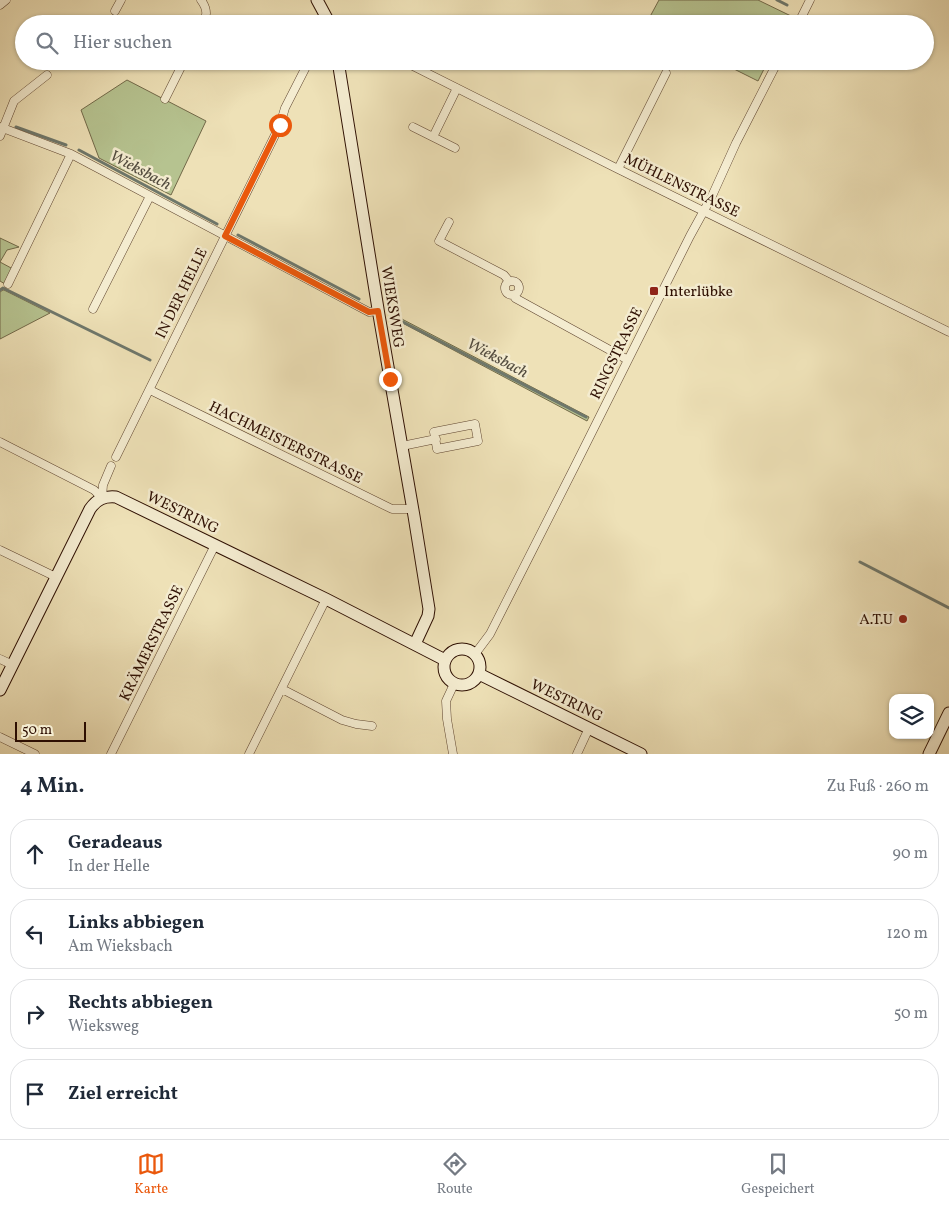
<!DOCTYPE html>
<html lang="de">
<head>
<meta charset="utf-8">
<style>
  body { margin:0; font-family:Vollkorn,serif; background:#f6f6f7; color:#1f2937 }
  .controls { position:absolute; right:15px; bottom:15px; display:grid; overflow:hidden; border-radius:10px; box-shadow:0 1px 4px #0004 }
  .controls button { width:45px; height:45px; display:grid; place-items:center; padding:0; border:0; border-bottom:1px solid #e0e1e3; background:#fff; color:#1f2937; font:25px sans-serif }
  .scale { position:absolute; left:15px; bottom:12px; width:71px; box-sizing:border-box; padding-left:5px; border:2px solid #2e0f02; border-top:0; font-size:14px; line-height:18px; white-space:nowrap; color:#2e0f02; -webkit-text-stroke:4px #f4ecd0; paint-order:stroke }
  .stop { position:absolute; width:15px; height:15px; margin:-11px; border:4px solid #ea580c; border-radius:50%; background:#fff }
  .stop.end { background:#ea580c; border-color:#fff; box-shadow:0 1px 5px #0008 }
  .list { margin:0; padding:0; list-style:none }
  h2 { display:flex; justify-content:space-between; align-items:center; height:65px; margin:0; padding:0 20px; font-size:21px }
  h2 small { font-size:16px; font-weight:400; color:#747a83 }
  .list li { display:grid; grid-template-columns:32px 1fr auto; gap:15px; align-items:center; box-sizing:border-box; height:70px; margin:0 10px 10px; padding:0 10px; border:1px solid #e0e1e3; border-radius:20px }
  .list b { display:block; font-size:19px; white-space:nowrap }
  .list p { margin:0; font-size:16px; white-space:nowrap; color:#747a83 }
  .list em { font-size:16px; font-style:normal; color:#747a83 }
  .icon { flex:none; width:28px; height:28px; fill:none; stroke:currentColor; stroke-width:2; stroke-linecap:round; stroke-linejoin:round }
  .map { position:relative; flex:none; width:949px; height:754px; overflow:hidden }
  .search { position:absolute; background:#fff; box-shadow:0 1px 4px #0004; left:15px; right:15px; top:15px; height:55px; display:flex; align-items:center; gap:12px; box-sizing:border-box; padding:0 18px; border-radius:28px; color:#747a83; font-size:19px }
  .sheet { height:385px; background:#fff }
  nav { display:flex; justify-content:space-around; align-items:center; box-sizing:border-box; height:70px; border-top:1px solid #e0e1e3; background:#fff; font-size:14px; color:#747a83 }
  nav a { display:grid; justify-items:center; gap:2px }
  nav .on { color:#ea580c }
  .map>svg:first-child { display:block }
  .green { fill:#b6c390; stroke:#726949 }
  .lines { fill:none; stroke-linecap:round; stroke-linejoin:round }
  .stream { stroke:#6e776b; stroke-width:3 }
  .street-casing { stroke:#5e442f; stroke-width:9 }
  .secondary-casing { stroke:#2e0f02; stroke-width:13 }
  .street { stroke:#f4ecd0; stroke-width:8 }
  .secondary { stroke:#f4ecd0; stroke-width:11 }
  .route { stroke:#ea580c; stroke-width:6 }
  .poi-dot { fill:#8f2418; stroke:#f4ecd0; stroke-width:2 }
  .labels { text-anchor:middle; stroke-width:5; stroke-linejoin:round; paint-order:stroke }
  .street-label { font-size:15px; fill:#2e0f02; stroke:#f4ecd0 }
  .poi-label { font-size:15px; fill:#2e0f02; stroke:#f4ecd0; text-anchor:start }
  .water-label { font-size:16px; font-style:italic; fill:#534c3f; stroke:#f4ecd0 }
</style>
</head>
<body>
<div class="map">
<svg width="949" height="754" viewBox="0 0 949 754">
  <rect width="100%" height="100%" fill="#eee1b7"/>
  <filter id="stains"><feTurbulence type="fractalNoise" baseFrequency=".004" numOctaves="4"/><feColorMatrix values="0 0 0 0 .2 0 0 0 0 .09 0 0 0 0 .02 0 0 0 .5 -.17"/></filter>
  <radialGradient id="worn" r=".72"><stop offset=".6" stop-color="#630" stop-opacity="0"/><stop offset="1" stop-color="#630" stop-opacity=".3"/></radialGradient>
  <path class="green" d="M 659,0 L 758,0 L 791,16 L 787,24 L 646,24 Z
    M 718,61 L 768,61 L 758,81 Z
    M 127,80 L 206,121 L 171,195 L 99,158 L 81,110 Z
    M 0,238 L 19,247 L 7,250 L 0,262 L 13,269 L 5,284 L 0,281 Z
    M 3,290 L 4,290 L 50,313 L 0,339 L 0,292 Z
    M 400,318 L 589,417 L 587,421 L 395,319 Z"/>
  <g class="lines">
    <path class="stream" d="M 777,0 L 787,5
      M 16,127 L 66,145
      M 79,150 L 217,224
      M 238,235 L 359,299
      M 0,290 L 3,288 L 150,360
      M 399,320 L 586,417
      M 860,562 L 949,608"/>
    <defs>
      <path id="street" d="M 201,0 C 207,8 208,15 203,24
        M 0,5 L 6,0
        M 115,11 L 121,0
        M 798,24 L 810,0
        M 403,61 L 618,169 L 949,332
        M 165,99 L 184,61
        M 0,127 L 71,154 L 369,312 L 378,311
        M 413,127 L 455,148
        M 0,136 L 14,101 L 47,75
        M 433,137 L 457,88
        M 618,169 L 666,73
        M 449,222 L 439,241 L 504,275 L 509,281
        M505 288a7 7 0 1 1 14 0a7 7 0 1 1-14 0Z
        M 8,284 L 71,154
        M 515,294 L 515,298 L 628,360
        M 93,309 L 150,196
        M 150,390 L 392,509 L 413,509
        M 475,424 L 478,441 L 437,449 L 434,432 Z
        M 0,442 L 94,490 L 102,498
        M 402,446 L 436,439
        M 116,457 L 280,125 L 285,108 L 309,61
        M 102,498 L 103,485 L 111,466
        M 0,550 L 56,577
        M 475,654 L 490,634 L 574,468 L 690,236 L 712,196 L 736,143 L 778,61
        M 0,659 L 13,665
        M 282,689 L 342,720 L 356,724 L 372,726
        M 0,737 L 35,754
        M 111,754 L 215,545
        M 249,754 L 326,599
        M 453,754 L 447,719 L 446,701 L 454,684
        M 577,754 L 589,728"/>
      <path id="secondary" d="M 317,0 L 330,24
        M 338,61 L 379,315 L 414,516 L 429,609 L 428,616 L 415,644
        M444 667a18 18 0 1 1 36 0a18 18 0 1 1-36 0Z
        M 479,674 L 641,754
        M 0,690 L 90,509 C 97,499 104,496 116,497 L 326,599 L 445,660
        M 929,754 L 949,713"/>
    </defs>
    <use href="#street" class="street-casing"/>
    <use href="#secondary" class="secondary-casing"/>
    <use href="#street" class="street"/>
    <use href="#secondary" class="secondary"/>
  </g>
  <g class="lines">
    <path class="route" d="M 280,125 L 225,236 L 369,312 L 378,311 L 390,379"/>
  </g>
  <g class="poi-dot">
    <rect x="649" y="286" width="10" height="10" rx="2.5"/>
    <circle cx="903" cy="619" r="5"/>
  </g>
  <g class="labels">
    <g class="street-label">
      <text transform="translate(682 185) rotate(26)" y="5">MÜHLENSTRASSE</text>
      <text transform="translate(181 293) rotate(-64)" y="5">IN DER HELLE</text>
      <text transform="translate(393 307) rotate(81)" y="5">WIEKSWEG</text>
      <text transform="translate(616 353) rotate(-64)" y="5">RINGSTRASSE</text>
      <text transform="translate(286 442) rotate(26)" y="5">HACHMEISTERSTRASSE</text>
      <text transform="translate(183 512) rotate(26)" y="5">WESTRING</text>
      <text transform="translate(151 643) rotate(-64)" y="5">KRÄMERSTRASSE</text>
      <text transform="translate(567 700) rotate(26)" y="5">WESTRING</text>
    </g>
    <g class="poi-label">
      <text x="664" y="296">Interlübke</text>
      <text x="893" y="624" text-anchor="end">A.T.U</text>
    </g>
    <g class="water-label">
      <text transform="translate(141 169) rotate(28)" y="6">Wieksbach</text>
      <text transform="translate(498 357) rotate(28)" y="6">Wieksbach</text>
    </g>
  </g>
  <rect width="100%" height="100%" filter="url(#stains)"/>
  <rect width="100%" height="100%" fill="url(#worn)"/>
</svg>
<div class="controls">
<button><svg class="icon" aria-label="layers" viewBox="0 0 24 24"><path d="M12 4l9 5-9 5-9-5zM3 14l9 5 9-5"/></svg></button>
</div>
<div class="scale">50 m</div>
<div class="stop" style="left:280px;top:125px"></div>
<div class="stop end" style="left:390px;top:379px"></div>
<div class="search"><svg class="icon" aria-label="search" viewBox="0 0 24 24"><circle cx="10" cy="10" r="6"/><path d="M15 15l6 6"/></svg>Hier suchen</div>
</div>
<section class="sheet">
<h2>4 Min.<small>Zu Fuß · 260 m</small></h2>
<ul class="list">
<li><svg class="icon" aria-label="ahead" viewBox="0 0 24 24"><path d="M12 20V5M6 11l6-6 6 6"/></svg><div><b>Geradeaus</b><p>In der Helle</p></div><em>90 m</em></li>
<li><svg class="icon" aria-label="left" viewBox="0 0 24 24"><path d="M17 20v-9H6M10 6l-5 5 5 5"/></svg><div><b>Links abbiegen</b><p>Am Wieksbach</p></div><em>120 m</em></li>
<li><svg class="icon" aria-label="right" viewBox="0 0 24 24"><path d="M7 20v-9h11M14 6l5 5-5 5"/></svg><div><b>Rechts abbiegen</b><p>Wieksweg</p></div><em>50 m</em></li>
<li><svg class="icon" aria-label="arrive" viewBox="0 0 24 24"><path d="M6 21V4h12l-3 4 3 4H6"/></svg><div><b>Ziel erreicht</b></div></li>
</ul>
</section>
<nav>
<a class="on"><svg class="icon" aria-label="map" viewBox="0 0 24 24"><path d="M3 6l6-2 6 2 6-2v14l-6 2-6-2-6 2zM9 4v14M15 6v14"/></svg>Karte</a>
<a><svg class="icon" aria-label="directions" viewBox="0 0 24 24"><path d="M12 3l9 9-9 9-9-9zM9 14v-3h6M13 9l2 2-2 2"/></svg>Route</a>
<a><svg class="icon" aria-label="saved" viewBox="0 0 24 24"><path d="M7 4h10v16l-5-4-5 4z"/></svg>Gespeichert</a>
</nav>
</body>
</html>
